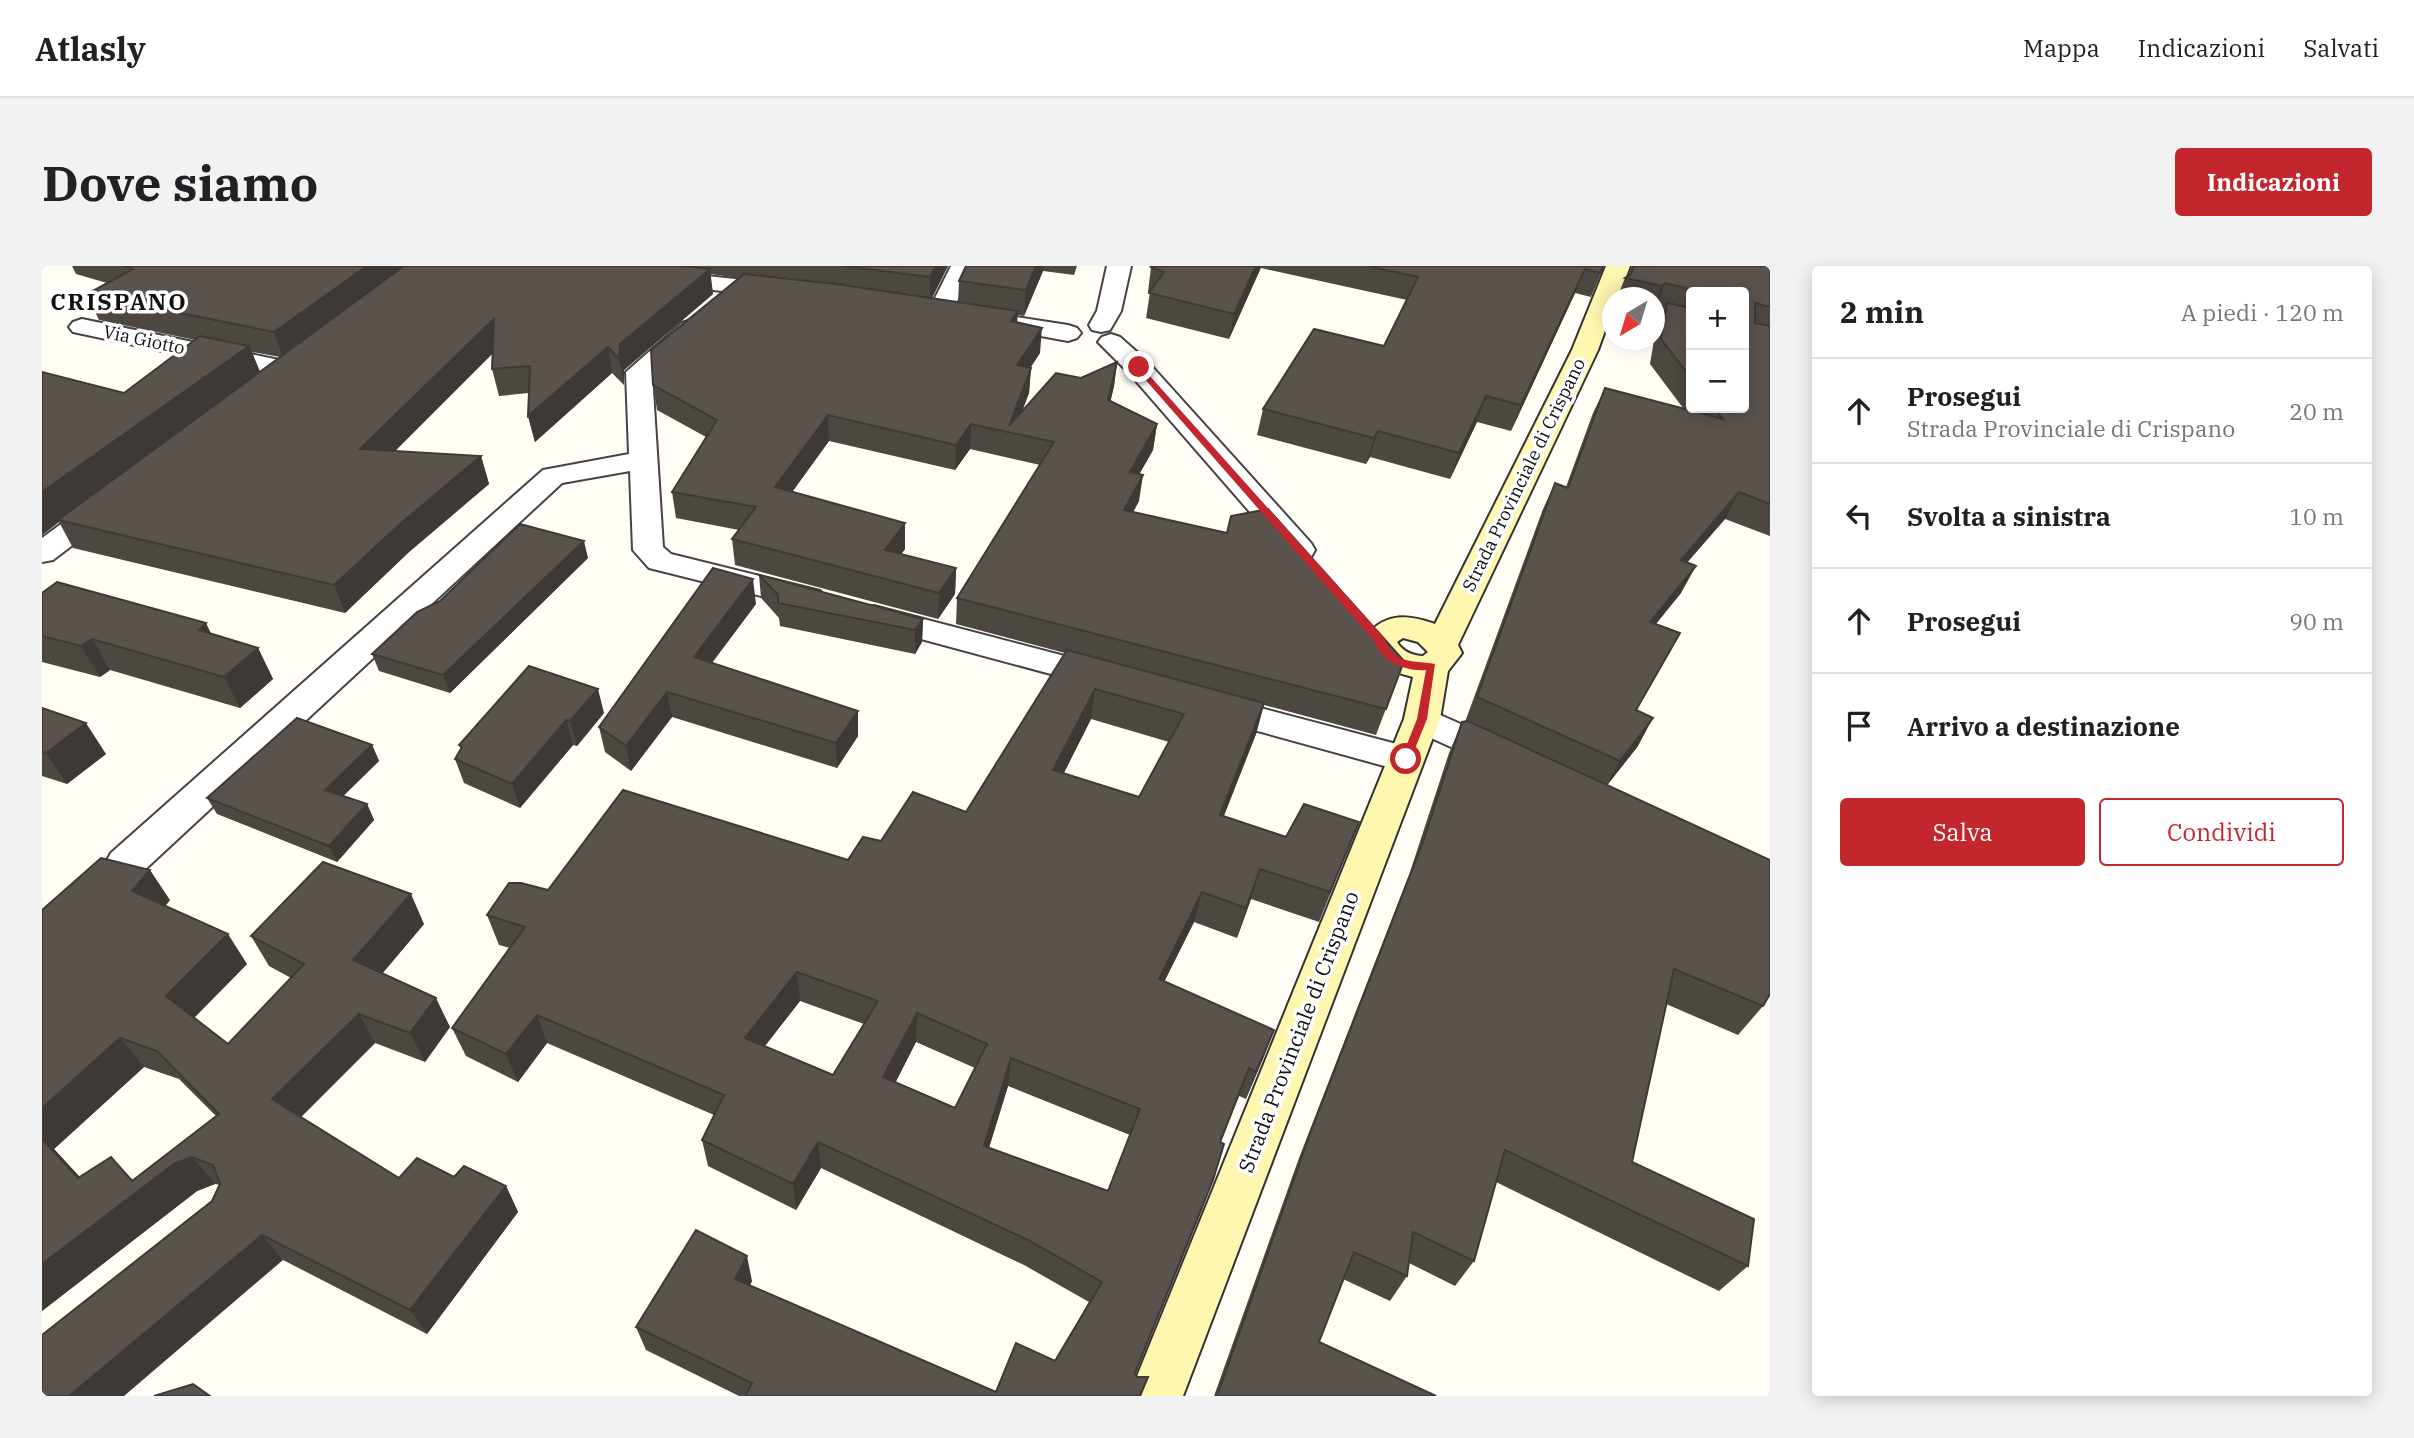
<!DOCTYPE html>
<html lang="it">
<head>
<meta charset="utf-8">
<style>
  body { margin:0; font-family:"IBM Plex Serif",serif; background:#f2f2f2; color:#202124 }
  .controls { position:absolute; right:21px; top:21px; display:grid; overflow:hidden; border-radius:7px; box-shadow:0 4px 18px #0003 }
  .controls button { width:63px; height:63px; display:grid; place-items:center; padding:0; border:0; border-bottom:2px solid #e0e0e0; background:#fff; color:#202124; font:35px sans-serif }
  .compass { position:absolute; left:1560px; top:21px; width:63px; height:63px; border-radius:50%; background:#fff; box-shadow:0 4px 18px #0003; rotate:218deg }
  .stop { position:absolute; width:21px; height:21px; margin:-16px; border:5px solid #c4262e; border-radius:50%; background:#fff }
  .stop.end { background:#c4262e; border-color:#fff; box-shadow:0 2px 7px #0008 }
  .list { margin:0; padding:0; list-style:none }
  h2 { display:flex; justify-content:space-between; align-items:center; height:91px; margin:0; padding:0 28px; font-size:30px }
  h2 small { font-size:23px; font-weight:400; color:#757577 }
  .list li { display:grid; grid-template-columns:46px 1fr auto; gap:21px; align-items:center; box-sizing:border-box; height:105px; padding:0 28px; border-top:2px solid #e0e0e0 }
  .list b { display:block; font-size:26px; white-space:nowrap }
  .list p { margin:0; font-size:23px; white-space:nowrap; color:#757577 }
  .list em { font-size:23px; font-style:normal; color:#757577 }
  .actions { display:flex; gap:14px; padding:21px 28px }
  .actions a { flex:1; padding:16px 0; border:2px solid #c4262e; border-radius:7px; text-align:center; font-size:24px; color:#c4262e }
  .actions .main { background:#c4262e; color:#fff }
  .icon { flex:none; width:38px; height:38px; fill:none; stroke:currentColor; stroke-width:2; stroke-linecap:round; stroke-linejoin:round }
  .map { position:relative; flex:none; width:1728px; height:1130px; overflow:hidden; border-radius:7px }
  header { display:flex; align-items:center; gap:42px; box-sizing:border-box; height:98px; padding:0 35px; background:#fff; border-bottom:2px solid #e0e0e0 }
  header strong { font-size:33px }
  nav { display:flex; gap:38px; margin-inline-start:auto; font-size:24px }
  .intro { display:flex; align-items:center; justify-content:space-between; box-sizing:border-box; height:168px; padding:0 42px }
  h1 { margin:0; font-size:49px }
  .button { padding:18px 32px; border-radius:7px; background:#c4262e; color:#fff; font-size:24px; font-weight:700 }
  main { display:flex; gap:42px; padding:0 42px }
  aside { flex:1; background:#fff; border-radius:7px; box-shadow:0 4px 18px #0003 }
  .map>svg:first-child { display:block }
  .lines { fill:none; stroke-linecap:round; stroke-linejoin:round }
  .street-casing { stroke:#444; stroke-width:4 }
  .secondary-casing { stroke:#333; stroke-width:4 }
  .street { fill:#fff; fill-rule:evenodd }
  .secondary { fill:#fff6b0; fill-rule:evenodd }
  .wall { fill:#4d4742; fill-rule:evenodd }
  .shaded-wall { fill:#3f3936 }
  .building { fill:#5a524d; stroke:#3f3936; stroke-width:2; fill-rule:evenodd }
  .route { fill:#c4262e }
  .labels { text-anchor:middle; stroke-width:7; stroke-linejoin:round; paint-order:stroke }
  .far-street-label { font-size:18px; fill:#111; stroke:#fff }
  .street-label { font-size:21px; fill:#111; stroke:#fff }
  .far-district-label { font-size:23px; font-weight:bold; letter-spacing:2px; fill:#111; stroke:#fff }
</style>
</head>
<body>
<header>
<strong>Atlasly</strong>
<nav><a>Mappa</a><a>Indicazioni</a><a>Salvati</a></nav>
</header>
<div class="intro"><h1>Dove siamo</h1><a class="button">Indicazioni</a></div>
<main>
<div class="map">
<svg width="1728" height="1130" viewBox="0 0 1728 1130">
  <rect width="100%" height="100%" fill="#fffdf5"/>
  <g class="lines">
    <defs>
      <path id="street" d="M 909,0 L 933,0 L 907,51 L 898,53 L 889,51 L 886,46 Z
        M 1065,0 L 1089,0 L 1079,45 L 1068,64 L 1059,66 L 1050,64 L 1047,59 L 1055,45 Z
        M 617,5 L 741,18 L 750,20 L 753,25 L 750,30 L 741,32 L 609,17 L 605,12 L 609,7 Z
        M 1612,44 L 1649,53 L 1649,67 L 1612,59 Z
        M 947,47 L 1026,59 L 1035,62 L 1039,67 L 1035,72 L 1026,75 L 938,59 L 935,54 L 938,49 Z
        M 40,53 L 247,96 L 256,98 L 260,104 L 256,110 L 247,112 L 31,66 L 27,61 L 31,56 Z
        M 649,54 L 658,57 L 662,62 L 658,67 L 610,108 L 621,281 L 629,288 L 778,325 L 783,332 L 778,339 L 767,342 L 607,302 L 591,284 L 588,205 L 520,217 L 97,609 L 83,613 L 69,609 L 63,598 L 69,587 L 501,204 L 587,188 L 584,106 L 640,57 Z
        M 1069,68 L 1078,71 L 1105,95 L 1269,277 L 1273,284 L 1269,291 L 1258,293 L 1247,291 L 1087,107 L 1056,76 L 1060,71 Z
        M 67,228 L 78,231 L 82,237 L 78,243 L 11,294 L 0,296 L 0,272 L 56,231 Z
        M 832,340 L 1080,405 L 1085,413 L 1080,421 L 1068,424 L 820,357 L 816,350 L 820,343 Z
        M 1166,428 L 1377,484 L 1382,493 L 1377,502 L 1364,506 L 1154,448 L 1148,440 L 1154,432 Z
        M 1380,441 L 1473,482 L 1478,491 L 1473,500 L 1460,504 L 1367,462 L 1362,453 L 1367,444 Z"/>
      <path id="secondary" d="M 1564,0 L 1588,0 L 1576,32 L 1570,32 L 1570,45 L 1556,84 L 1416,379 L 1420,387 L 1406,405 L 1398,453 L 1141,1130 L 1087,1130 L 1362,453 L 1371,411 C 1348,405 1329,399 1321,375 C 1340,346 1364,348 1393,358 L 1530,84 ZM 1361,372 L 1376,376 L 1386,386 L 1381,390 C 1371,390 1360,385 1355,376 Z"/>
    </defs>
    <use href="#street" class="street-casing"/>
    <use href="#secondary" class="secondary-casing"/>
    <use href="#street" class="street"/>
    <use href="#secondary" class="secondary"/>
  </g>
  <path class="wall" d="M 30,0 L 906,0 L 890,32 L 916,36 L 917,15 L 924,0 L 1035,0 L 1032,9 L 1001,5 L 982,50 L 975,49 L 975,57 L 998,87 L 988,102 L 989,102 L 987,127 L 980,145 L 1039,112 L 1075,96 L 1072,120 L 1068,136 L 1115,158 L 1111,184 L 1097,208 L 1097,235 L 1091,246 L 1362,395 L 1334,469 L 1222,439 L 1214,468 L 1182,550 L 1244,571 L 1317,556 L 1277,656 L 1209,633 L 1195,672 L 1152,656 L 1122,716 L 1232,764 L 1204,833 L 1197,830 L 1179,876 L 1161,941 L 1093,1108 L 1099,1130 L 697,1130 L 604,1084 L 594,1061 L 710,1015 L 708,1019 L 954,1126 L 1013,1095 L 1047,1036 L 982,999 L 779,902 L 754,944 L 666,900 L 660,874 L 672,849 L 505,777 L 476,816 L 424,790 L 410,762 L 468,682 L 457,679 L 445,649 L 506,624 L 806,594 L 839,575 L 924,546 L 1023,387 L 914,358 L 915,332 L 998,199 L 928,183 L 913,204 L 787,175 L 750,226 L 863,257 L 863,283 L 859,288 L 914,302 L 913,328 L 896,353 L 693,299 L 690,273 L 697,264 L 634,252 L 630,226 L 664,171 L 615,144 L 611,119 L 697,12 L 668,8 L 671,28 L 582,104 L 582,119 L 570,107 L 493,176 L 486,150 L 487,127 L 457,130 L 450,103 L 451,87 L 353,185 L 439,190 L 447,218 L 367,286 L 303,347 L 31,282 L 17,256 L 0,269 L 0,106 L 82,127 L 153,74 L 57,54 L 45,28 L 65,17 L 34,8 ZM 210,86 L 238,91 L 218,106 ZM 1049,453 L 1127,476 L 1097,531 L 1022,507 ZM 758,735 L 822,758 L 791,809 L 723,780 ZM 874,776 L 933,802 L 913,842 L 853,817 ZM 966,820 L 1088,869 L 1066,925 L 947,882 Z
    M 1111,0 L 1562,0 L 1549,31 L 1533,27 L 1469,165 L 1435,156 L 1408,213 L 1328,191 L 1324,198 L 1215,169 L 1221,143 L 1342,80 L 1365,34 L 1219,2 L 1187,73 L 1104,52 L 1108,26 L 1106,26 L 1109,1 Z
    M 1590,0 L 1728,0 L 1728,270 L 1683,253 L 1645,296 L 1639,327 L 1614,358 L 1594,444 L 1596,480 L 1565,519 L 1721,740 L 1696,769 L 1624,738 L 1590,896 L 1706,1000 L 1677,1025 L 1454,916 L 1432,995 L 1413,1020 L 1367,997 L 1365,1010 L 1348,1035 L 1301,1013 L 1277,1076 L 1394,1130 L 1172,1130 L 1257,892 L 1368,606 L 1407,487 L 1420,456 L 1423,456 L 1501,243 L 1513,217 L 1524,221 L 1551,147 L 1563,122 L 1641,142 L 1608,98 L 1612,74 L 1613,74 L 1613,62 L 1622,44 L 1613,42 L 1613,32 L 1575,32 L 1583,12 L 1586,10 ZM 1649,26 L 1702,26 L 1702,142 L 1649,142 Z
    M 546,292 L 408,427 L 337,405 L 330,388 Z
    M 717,309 L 881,353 L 880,376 L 873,388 L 738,360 L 737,352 L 719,332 Z
    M 0,327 L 169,368 L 216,382 L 231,413 L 198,442 L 68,404 L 58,411 L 0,396 Z
    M 714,338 L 670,397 L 816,445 L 816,470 L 795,502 L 630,451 L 589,505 L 563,486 L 557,461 Z
    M 487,400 L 562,447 L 535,480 L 531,479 L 478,542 L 422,517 L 413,493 L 419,483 L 417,479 Z
    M 0,442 L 64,488 L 25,518 L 0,510 Z
    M 330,479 L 337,495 L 301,530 L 325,538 L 332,554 L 295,596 L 175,548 L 165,532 Z
    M 128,634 L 123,640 L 205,698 L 152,752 L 186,778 L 249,712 L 227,700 L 209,670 L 382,658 L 340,708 L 408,761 L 383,796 L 333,777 L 259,851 L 357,912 L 412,911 L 464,920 L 476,946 L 385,1068 L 241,994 L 170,935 L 178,919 L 173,918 L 155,925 L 0,1045 L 0,644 ZM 102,801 L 137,813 L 174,850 L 91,914 L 37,911 L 12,883 Z"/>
  <path class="shaded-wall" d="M 325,0 L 367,0 L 241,92 L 232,66 Z
    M 894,0 L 906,0 L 888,36 L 888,11 Z
    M 994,0 L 1001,0 L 1001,5 L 982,50 L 984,24 Z
    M 1214,0 L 1219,0 L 1187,73 L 1192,48 Z
    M 668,3 L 671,28 L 582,104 L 582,119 L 577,93 L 578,78 Z
    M 1543,3 L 1533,27 L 1469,165 L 1479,139 Z
    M 1623,17 L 1613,42 L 1613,38 L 1620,20 Z
    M 976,45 L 974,70 L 969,55 Z
    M 452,53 L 459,79 L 328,210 L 318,183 Z
    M 1000,62 L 998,87 L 974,124 L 975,99 Z
    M 207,80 L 219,108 L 16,254 L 17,256 L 0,269 L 0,226 Z
    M 566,81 L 570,107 L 493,176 L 486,150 Z
    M 1075,96 L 1072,120 L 1063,160 L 1066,134 Z
    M 989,102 L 987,127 L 972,167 L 967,160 Z
    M 1444,130 L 1435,156 L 1408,213 L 1417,187 Z
    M 786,149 L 787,175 L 735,247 L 733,221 Z
    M 929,158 L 928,183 L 913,204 L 914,179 Z
    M 1115,158 L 1111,184 L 1084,232 L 1088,206 Z
    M 1336,165 L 1328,191 L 1324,198 L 1332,172 Z
    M 439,190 L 447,218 L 367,286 L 303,347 L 292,319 L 358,258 Z
    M 1101,209 L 1097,235 L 1078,270 L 1082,244 Z
    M 1697,226 L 1683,253 L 1624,321 L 1639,294 Z
    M 863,257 L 863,283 L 843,310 L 843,284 Z
    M 542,275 L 546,292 L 408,427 L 401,409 Z
    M 1654,300 L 1639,327 L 1593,383 L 1608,356 Z
    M 914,302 L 913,328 L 896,353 L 897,327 Z
    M 711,313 L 714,338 L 656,415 L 652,391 Z
    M 881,353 L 880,376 L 873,388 L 873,364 Z
    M 164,357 L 179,388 L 157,364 Z
    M 50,373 L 68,404 L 58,411 L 39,380 Z
    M 216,382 L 231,413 L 198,442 L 182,411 Z
    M 556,423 L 562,447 L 535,480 L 528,455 Z
    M 1053,423 L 1049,453 L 1008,534 L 1011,504 Z
    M 625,426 L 630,451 L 589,505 L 584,480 Z
    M 1222,437 L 1214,468 L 1170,579 L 1178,549 Z
    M 816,445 L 816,470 L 795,502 L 794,477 Z
    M 1611,452 L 1596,480 L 1563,522 L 1578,495 Z
    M 524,454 L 531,479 L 478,542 L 470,518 Z
    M 44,457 L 64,488 L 25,518 L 4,487 Z
    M 330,479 L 337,495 L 291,540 L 283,524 Z
    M 325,538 L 332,554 L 295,596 L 287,580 Z
    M 1218,603 L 1209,633 L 1195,672 L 1204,642 Z
    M 108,604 L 128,634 L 111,655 L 90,625 Z
    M 1160,626 L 1152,656 L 1109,742 L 1117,713 Z
    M 369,628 L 382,658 L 326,724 L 311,694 Z
    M 186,668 L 205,698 L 145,759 L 124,730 Z
    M 755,706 L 758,735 L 707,800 L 703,772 Z
    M 394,732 L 408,761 L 383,796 L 368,767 Z
    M 875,747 L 874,776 L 842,839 L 841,811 Z
    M 317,748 L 333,777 L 249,861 L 230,833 Z
    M 495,749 L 505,777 L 476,816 L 464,788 Z
    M 1232,764 L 1221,793 L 1204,833 L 1214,806 Z
    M 78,772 L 102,801 L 12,883 L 63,938 L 36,912 L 0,873 L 0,842 Z
    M 969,792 L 966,820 L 939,907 L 942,880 Z
    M 776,876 L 779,902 L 754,944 L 751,918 Z
    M 69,891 L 99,923 L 132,898 L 150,891 L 173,918 L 155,925 L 0,1045 L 0,998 Z
    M 1171,914 L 1161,941 L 1085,1129 L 1093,1107 Z
    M 464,920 L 476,946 L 385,1068 L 368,1044 Z
    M 220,969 L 241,994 L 82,1130 L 27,1130 Z
    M 705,990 L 710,1015 L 699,1037 L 693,1013 Z"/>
  <path class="building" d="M 81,0 L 325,0 L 232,66 L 45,28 L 91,3 Z
    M 362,0 L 641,0 L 668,3 L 578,78 L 577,93 L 566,81 L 486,150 L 488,100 L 450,103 L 452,53 L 318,183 L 439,190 L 358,258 L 292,319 L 16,254 Z
    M 800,0 L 894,0 L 888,11 Z
    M 924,0 L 994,0 L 984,24 L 917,15 Z
    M 1111,0 L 1214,0 L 1192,48 L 1107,27 L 1122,6 L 1109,1 Z
    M 1326,0 L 1561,0 L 1558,7 L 1543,3 L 1479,139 L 1444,130 L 1417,187 L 1336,165 L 1332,172 L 1221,143 L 1272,63 L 1342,80 L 1376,11 Z
    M 1592,0 L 1728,0 L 1728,41 L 1713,37 L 1713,57 L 1728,60 L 1728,238 L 1697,226 L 1639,294 L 1654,300 L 1608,356 L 1638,367 L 1594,444 L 1611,452 L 1578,495 L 1435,431 L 1513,217 L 1526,222 L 1563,122 L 1681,153 L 1672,142 L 1702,142 L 1702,26 L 1661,26 L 1623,17 L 1620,20 L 1583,12 L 1589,8 Z
    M 702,8 L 794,18 L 976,45 L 969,55 L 1000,62 L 975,99 L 989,102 L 967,160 L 1014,107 L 1039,112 L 1075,96 L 1066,134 L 1115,158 L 1088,206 L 1101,209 L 1082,244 L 1185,267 L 1189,250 L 1226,243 L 1362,395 L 1344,443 L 915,332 L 1012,176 L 929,158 L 914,179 L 786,149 L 733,221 L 863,257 L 843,284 L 914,302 L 897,327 L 690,273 L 714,241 L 630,226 L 675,154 L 611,119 L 609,84 Z
    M 1625,37 L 1649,42 L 1649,112 L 1619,73 Z
    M 158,70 L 207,80 L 0,226 L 0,106 L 82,127 Z
    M 478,258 L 542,275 L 401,409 L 330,388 L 375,346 L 398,335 Z
    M 671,302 L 711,313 L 652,391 L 816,445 L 794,477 L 625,426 L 584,480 L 557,461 Z
    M 717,309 L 881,353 L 873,364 L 736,337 L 736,329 Z
    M 15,316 L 164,357 L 157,364 L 216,382 L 182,411 L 50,373 L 39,380 L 0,370 L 0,327 Z
    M 1025,384 L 1222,437 L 1178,549 L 1244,571 L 1262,538 L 1317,556 L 1288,626 L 1218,603 L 1204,642 L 1160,626 L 1117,713 L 1232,764 L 1214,806 L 1207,802 L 1178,876 L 1182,878 L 1171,914 L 1093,1107 L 1095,1111 L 1106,1111 L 1098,1130 L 703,1130 L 710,1117 L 594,1061 L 654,964 L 705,990 L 693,1013 L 954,1126 L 974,1077 L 1013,1095 L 1060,1016 L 986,974 L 776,876 L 751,918 L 660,874 L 682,829 L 495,749 L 464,788 L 410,762 L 483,661 L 445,649 L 467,617 L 479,617 L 506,624 L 581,524 L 806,594 L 821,571 L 839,575 L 871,526 L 924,546 ZM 1053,423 L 1142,448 L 1097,531 L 1011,504 ZM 755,706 L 836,735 L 791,809 L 703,772 ZM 875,747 L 945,778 L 913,842 L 841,811 ZM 969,792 L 1098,843 L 1066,925 L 942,880 Z
    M 487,400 L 556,423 L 528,455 L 524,454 L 470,518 L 413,493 L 420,481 L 417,479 Z
    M 0,442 L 44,457 L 4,487 L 0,486 Z
    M 255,452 L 330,479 L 283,524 L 325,538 L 287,580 L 165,532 Z
    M 1426,455 L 1728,594 L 1728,728 L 1721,740 L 1632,703 L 1590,896 L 1712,953 L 1706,1000 L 1463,884 L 1432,995 L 1371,966 L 1365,1010 L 1312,986 L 1277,1076 L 1394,1130 L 1175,1130 L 1269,865 L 1381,576 L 1420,456 Z
    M 59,592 L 108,604 L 90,625 L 186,668 L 124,730 L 186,778 L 262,698 L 209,670 L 281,596 L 369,628 L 311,694 L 394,732 L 368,767 L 317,748 L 230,833 L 357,912 L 375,892 L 412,911 L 422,900 L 464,920 L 368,1044 L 220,969 L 27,1130 L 0,1130 L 0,1069 L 170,935 L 178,918 L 171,899 L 150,891 L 132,898 L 0,998 L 0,873 L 36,912 L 69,891 L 90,915 L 177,848 L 115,785 L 78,772 L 0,842 L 0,644 Z
    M 151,1118 L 168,1130 L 112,1130 Z"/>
  <path class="route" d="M 1094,100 L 1099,100 L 1342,372 C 1353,399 1370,394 1393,398 L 1385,453 L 1368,495 L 1360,495 L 1359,493 L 1375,453 L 1384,404 C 1365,406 1338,395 1333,376 L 1094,103 Z"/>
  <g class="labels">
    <g class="far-street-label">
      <text transform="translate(102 74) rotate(12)" y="6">Via Giotto</text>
      <text transform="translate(1482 209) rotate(-64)" y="6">Strada Provinciale di Crispano</text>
    </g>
    <g class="street-label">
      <text transform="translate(1257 766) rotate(-69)" y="7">Strada Provinciale di Crispano</text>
    </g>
    <g class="far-district-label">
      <text x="77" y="44">CRISPANO</text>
    </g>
  </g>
</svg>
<div class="controls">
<button>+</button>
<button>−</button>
</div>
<svg class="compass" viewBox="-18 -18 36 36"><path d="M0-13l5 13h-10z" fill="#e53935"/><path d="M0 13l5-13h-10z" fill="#757577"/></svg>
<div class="stop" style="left:1364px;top:493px"></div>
<div class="stop end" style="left:1097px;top:101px"></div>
</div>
<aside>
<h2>2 min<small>A piedi · 120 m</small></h2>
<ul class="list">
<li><svg class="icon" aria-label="ahead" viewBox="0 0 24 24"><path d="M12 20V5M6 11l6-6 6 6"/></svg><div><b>Prosegui</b><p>Strada Provinciale di Crispano</p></div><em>20 m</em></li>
<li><svg class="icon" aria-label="left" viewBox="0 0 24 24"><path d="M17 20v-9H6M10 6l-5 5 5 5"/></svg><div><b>Svolta a sinistra</b></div><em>10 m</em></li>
<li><svg class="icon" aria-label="ahead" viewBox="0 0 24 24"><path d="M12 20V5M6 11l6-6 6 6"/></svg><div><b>Prosegui</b></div><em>90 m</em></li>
<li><svg class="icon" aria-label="arrive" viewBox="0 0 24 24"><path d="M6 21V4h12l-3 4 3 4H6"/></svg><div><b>Arrivo a destinazione</b></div></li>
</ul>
<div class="actions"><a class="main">Salva</a><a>Condividi</a></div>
</aside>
</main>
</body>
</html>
